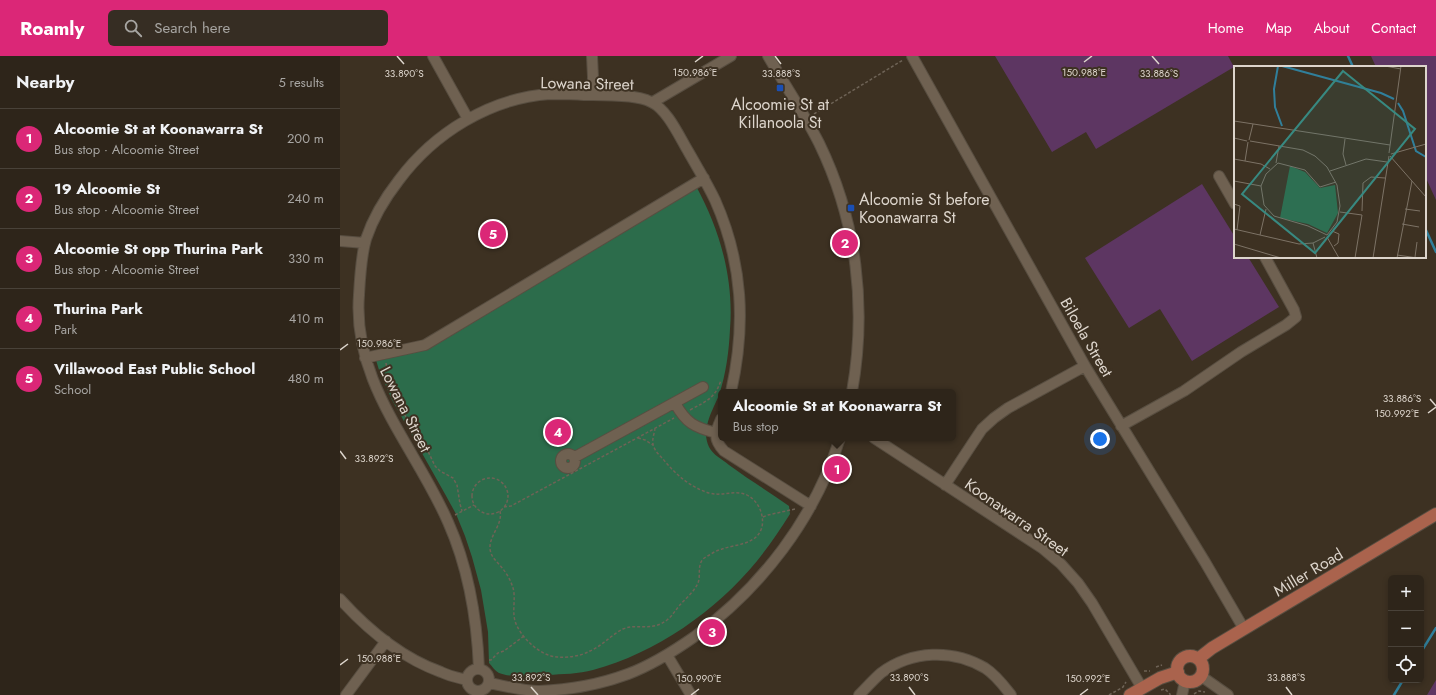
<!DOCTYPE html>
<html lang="en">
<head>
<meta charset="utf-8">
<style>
  body { margin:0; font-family:Jost,sans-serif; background:#362d23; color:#f1f3f6 }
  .controls { position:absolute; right:12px; bottom:12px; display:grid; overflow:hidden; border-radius:6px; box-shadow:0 2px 6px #0003 }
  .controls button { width:36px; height:36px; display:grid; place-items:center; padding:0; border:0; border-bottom:1px solid #494239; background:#2e251a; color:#f1f3f6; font:20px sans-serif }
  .you { position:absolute; left:760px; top:383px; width:14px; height:14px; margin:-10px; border:3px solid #fff; border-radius:50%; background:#1a73e8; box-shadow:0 0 0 6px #1a73e833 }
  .badge { display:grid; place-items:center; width:26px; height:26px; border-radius:50%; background:#db2777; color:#fff; font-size:13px; font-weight:700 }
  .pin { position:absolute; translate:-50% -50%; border:2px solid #fff; box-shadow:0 1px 4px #0006 }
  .popup { position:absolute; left:378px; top:333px; width:238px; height:52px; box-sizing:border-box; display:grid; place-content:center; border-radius:6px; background:#2e251a; filter:drop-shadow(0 1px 3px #0005); font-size:13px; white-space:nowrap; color:#a7a5a2 }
  .popup b { font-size:15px; color:#f1f3f6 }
  .popup::after { content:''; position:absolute; left:50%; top:100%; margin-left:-8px; border:8px solid transparent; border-top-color:#2e251a }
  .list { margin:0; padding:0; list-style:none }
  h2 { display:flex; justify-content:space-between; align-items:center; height:52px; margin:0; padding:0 16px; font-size:17px }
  h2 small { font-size:13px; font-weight:400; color:#a7a5a2 }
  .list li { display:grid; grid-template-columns:26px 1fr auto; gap:12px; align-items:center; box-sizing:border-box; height:60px; padding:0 16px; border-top:1px solid #494239 }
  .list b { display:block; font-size:15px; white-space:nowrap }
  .list p { margin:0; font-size:13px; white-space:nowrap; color:#a7a5a2 }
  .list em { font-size:13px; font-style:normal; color:#a7a5a2 }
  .icon { flex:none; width:22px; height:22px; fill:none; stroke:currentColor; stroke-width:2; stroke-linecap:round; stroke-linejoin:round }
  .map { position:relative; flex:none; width:1096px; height:639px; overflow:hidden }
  header { display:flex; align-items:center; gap:24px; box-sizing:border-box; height:56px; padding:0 20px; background:#db2777; color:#fff }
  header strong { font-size:19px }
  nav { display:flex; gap:22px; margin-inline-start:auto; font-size:14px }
  .search { width:280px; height:36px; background:#362d23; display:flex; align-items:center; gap:10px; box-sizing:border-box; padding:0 14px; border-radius:6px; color:#a7a5a2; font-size:15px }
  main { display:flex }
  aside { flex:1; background:#2e251a }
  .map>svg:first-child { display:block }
  .green { fill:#2c6c4b }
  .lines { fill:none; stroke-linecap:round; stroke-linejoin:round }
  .stream { stroke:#307f9b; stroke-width:2.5 }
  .building { fill:#5d3662 }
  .minor-casing { stroke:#584e41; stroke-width:12 }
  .major-casing { stroke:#584e41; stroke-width:14 }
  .path { stroke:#6e6356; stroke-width:1.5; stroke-dasharray:3 2; stroke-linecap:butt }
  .minor { stroke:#6f6151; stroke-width:10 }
  .major { stroke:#aa634d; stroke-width:12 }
  .ticks { fill:none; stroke:#ddd5cc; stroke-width:1.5 }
  .transit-dot { fill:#1a4fb4; stroke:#3d3122; stroke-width:1.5 }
  .labels { text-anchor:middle; stroke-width:4; stroke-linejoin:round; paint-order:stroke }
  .street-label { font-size:16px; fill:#ddd5cc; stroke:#3d3122 }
  .poi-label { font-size:16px; fill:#ddd5cc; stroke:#3d3122 }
  .inset-river { fill:none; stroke:#307f9b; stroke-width:2 }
  .inset-road { fill:none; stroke:#7d7366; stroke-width:1 }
  .view { fill:#388981; fill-opacity:0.15; stroke:#388981; stroke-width:2 }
  .inset-edge { fill:none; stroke:#ddd5cc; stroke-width:2 }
  .ticks-label { font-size:10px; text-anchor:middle; fill:#ddd5cc; stroke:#3d3122; stroke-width:4; stroke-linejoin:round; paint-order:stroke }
</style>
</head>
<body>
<header>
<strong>Roamly</strong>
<div class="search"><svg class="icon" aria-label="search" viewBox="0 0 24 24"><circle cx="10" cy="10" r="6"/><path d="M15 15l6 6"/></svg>Search here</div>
<nav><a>Home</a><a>Map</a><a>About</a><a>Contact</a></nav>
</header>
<main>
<aside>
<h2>Nearby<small>5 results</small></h2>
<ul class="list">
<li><span class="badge">1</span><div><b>Alcoomie St at Koonawarra St</b><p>Bus stop · Alcoomie Street</p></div><em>200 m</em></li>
<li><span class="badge">2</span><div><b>19 Alcoomie St</b><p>Bus stop · Alcoomie Street</p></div><em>240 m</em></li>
<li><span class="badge">3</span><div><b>Alcoomie St opp Thurina Park</b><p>Bus stop · Alcoomie Street</p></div><em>330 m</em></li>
<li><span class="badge">4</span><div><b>Thurina Park</b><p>Park</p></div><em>410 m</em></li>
<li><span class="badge">5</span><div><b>Villawood East Public School</b><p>School</p></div><em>480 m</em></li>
</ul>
</aside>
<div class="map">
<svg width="1096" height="639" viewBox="0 0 1096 639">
  <rect width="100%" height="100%" fill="#3d3122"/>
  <path class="green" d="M 356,130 C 380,174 394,223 390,273 C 389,295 386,318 379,339 C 375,349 369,359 367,370 C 365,377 366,384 369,391 C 373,399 382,403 389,409 C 408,423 429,436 449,450 L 450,458 C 440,474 429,490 417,505 C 376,555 316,597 253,614 C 239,618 222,618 208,619 C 195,620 171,622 159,617 C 155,615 152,610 149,607 L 148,576 L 141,534 L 132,501 L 125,480 L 116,458 L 105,438 L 52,344 L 39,314 L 36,304 L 85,293 Z"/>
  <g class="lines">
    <path class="stream" d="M 1008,0 L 1013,11
      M 1085,172 L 1096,196
      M 1081,596 L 1096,572
      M 1054,639 L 1063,624"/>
  </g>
  <path class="building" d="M 655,0 L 888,0 L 894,11 L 756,93 L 746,76 L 712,96 Z
    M 1031,0 L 1096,0 L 1096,144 L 1085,120 L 1085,11 L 1036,11 Z
    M 862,128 L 895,181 L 895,201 L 908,201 L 939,251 L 852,305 L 820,253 L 789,272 L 745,202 Z
    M 1096,624 L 1096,639 L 1087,639 Z"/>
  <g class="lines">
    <defs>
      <path id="minor" d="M 93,0 L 128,63
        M 428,0 C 445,29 464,57 479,87 C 517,165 527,251 512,336
        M 572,0 L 745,310 L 865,506 L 904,573
        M 252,39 L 253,21 L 252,0
        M 313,46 L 391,0
        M 879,120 L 895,148
        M 0,185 L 25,187
        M 25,302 L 85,289 L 364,122
        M 335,347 C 346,367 354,371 376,377
        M 381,363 C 375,377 373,383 384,395 L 471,450
        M 781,370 L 844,335 L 901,296 L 946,269 L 956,261 L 954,254 L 925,201
        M 534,382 L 702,492 L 721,508 L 738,527 L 752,547 L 802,632
        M221 405a7 7 0 1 1 14 0a7 7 0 1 1-14 0Z
        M 235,401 L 363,331
        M 605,429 L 632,388 L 642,373 L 654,362 L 668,352 L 745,310
        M 0,543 C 28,574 62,602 101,616 C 109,620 119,622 127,624
        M 327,599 L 351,639
        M 139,613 C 137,562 129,513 108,466 C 75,390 12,327 19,239 C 20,221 21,200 26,183 C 33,162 45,142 59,124 C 94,77 150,42 210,38 C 222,38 233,38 244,39 C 261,39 297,38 311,46 C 327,53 339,80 348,95 C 357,111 367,127 375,144 C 403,207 406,269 391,336
        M127 624a11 11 0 1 1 22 0a11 11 0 1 1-22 0Z
        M 861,620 L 888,639
        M 149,627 C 165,630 183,635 199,635 C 229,634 261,628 288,618 C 312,609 334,595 354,581 C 422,531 475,462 500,382
        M 6,639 L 46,585
        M 519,639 C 526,632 533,624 541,617 C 572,594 613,593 645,612 C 656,619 664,630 671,639
        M 842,639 L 845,625"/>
      <path id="major" d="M837 613a13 13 0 1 1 26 0a13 13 0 1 1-26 0Z
        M 858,603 L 872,592 L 1096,458
        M 790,639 L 820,622 L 838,616"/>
    </defs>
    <use href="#minor" class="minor-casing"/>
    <use href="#major" class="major-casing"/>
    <path class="path" d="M 474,58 L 563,4
      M 46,307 L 49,325 L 53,336 L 67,363 L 79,376 L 95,410 L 100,415 L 113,422 L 117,429 L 120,448 L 122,455
      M 350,354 C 366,345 375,343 381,324
      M 298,382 L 305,384 L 313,389
      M132 440a18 18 0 1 1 36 0a18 18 0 1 1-36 0Z
      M 164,451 L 171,450 L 334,362
      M 160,455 C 163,469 149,479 150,493 C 151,502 158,506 163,513 C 167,518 171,525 173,532 C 176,542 172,554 175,565 C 180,581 200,600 217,601 C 228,602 241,600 250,595 C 262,590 271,579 283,573 C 297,567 312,576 327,564 C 332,560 335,555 339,550 C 345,543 354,536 358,527 C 361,519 357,510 363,503 C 365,501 368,500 371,498 C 374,496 378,494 382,493 C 396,488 417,489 422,471 C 425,456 415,438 399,437 C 389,436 380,440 369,437 C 350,431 336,419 323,403 C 319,399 314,394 313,388 C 312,384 314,378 315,373
      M 115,459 L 134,449
      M 423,461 L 428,459 L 455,453
      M 149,604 L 151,604 L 158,597 L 164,595 L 184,580
      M 816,611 L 822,609
      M 804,615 L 810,615
      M 821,634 L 825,633 L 830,638 L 830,639
      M 854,638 L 859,635 L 865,636
      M 769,639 L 783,631 L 786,626"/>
    <use href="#minor" class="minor"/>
    <use href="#major" class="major"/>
  </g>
  <path class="ticks" d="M 57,0 L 64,8M 435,0 L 441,8M 812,0 L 819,8M 355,6 L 363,0M 744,6 L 752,0M 0,294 L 8,288M 1090,343 L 1096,350M 1088,357 L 1096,351M 0,395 L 6,403M 0,609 L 8,603M 191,631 L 198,639M 569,631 L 575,639M 946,631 L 952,639M 351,639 L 359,633M 740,639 L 748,633"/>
  <g class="transit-dot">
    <rect x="436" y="28" width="8" height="8" rx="2"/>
    <rect x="507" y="148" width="8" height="8" rx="2"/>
  </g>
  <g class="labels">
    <g class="street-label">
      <text transform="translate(247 27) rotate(1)" y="6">Lowana Street</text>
      <text transform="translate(747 281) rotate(60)" y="6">Biloela Street</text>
      <text transform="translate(66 353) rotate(63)" y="6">Lowana Street</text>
      <text transform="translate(677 461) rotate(35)" y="6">Koonawarra Street</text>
      <text transform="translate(968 516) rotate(-31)" y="6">Miller Road</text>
    </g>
    <g class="poi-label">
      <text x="440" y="54">Alcoomie St at<tspan x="440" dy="18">Killanoola St</tspan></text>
      <text x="519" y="149" text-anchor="start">Alcoomie St before<tspan x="519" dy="18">Koonawarra St</tspan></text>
    </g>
  </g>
  <g transform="translate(894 10)">
    <rect width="192" height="192" fill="#3d3122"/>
    <path d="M 56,100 L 71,106 L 86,122 L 101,119 L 104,147 L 93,167 L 74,158 L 46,152 Z" fill="#2c6c4b"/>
    <path class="inset-river" d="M 44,0 L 40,23 L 41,41 L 48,60M 48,0 L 147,27 L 160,33M 164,37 L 169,45 L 182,85 L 192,91"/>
    <path class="inset-road" d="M 151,0 L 167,3M 0,55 L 156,79M 0,72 L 13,75M 111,73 L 109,88 L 112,99M 15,74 L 19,58M 16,75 L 69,84 L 81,90 L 93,101 L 103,119 L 106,140 L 103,156 L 93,169M 155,87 L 167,0M 157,88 L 192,78M 156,90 L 192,131M 0,93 L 27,98 L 36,103M 11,95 L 14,76M 42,97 L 45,80M 96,105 L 132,93 L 153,96M 0,115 L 27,120M 0,138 L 6,140 L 3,164M 171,143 L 186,145M 128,145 L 129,117 L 137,111 L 151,112M 106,146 L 128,149 L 121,192M 168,158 L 185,161M 0,163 L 65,178 L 79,177 L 91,171M 98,165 L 105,168 L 104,177 L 100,180M 26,169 L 32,143M 93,169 L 74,160 L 40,150 L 30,139 L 27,120 L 32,108 L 44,97 L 71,104 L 86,121 L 102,116M 93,171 L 105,192M 79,177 L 83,192M 0,178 L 47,192M 163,189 L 184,192M 181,191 L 183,176M 139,192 L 155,90M 163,192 L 178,115"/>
    <path class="view" d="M 109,5 L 181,63 L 81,187 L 8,128 Z"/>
    <rect width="192" height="192" class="inset-edge"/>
  </g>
  <g class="ticks-label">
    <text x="355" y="20">150.986°E</text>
    <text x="744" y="20">150.988°E</text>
    <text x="64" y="21">33.890°S</text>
    <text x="441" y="21">33.888°S</text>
    <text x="819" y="21">33.886°S</text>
    <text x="39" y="291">150.986°E</text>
    <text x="1062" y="346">33.886°S</text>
    <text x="1057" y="361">150.992°E</text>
    <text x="34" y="406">33.892°S</text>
    <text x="39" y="606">150.988°E</text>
    <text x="191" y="625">33.892°S</text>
    <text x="569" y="625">33.890°S</text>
    <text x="946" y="625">33.888°S</text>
    <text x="359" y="626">150.990°E</text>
    <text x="748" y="626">150.992°E</text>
  </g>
</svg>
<div class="controls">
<button>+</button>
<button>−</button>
<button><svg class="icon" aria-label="locate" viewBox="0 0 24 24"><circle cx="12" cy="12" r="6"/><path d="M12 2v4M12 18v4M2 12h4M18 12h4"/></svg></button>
</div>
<div class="you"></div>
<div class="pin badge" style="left:497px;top:413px">1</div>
<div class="popup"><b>Alcoomie St at Koonawarra St</b>Bus stop</div>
<div class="pin badge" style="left:505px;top:187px">2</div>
<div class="pin badge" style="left:372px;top:576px">3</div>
<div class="pin badge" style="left:218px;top:376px">4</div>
<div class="pin badge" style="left:153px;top:178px">5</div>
</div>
</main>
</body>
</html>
